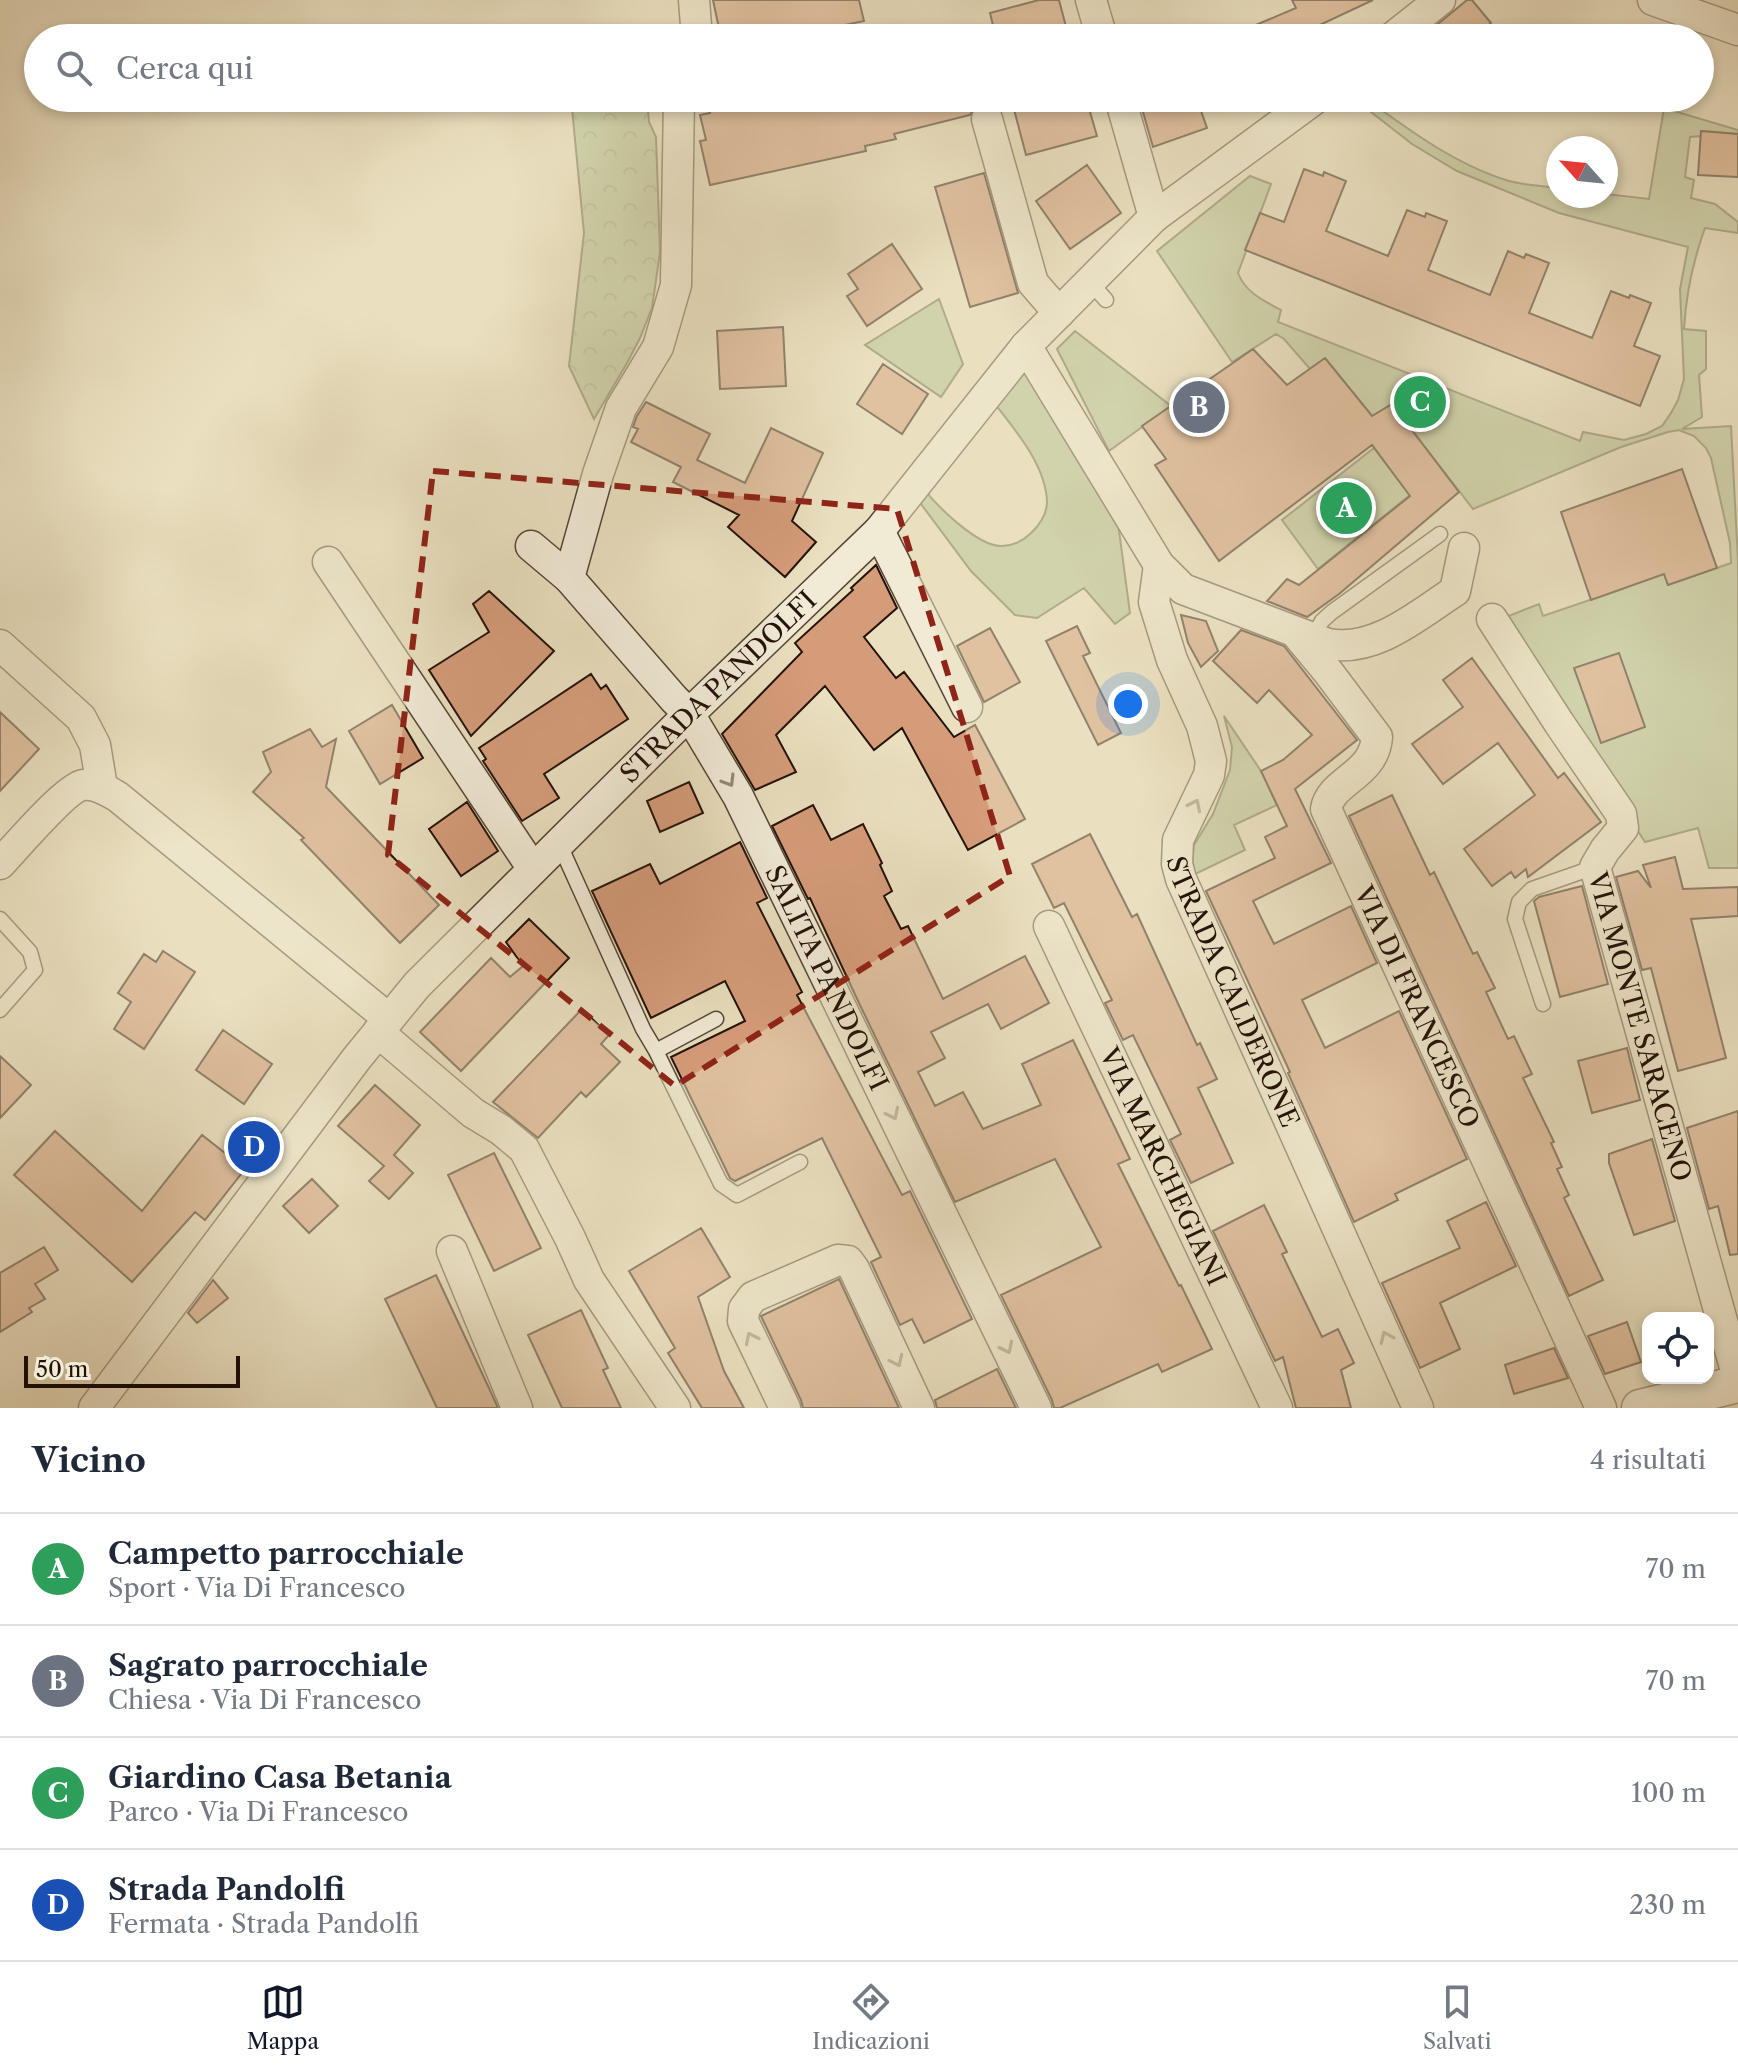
<!DOCTYPE html>
<html lang="it">
<head>
<meta charset="utf-8">
<style>
  body { margin:0; font-family:"Libre Caslon Text",serif; background:#f2f2f3; color:#1f2937 }
  .controls { position:absolute; right:24px; bottom:24px; display:grid; overflow:hidden; border-radius:16px; box-shadow:0 4px 12px #0003 }
  .controls button { width:72px; height:72px; display:grid; place-items:center; padding:0; border:0; border-bottom:2px solid #e0e1e3; background:#fff; color:#1f2937; font:40px sans-serif }
  .compass { position:absolute; left:1546px; top:136px; width:72px; height:72px; border-radius:50%; background:#fff; box-shadow:0 4px 12px #0003; rotate:297deg }
  .scale { position:absolute; left:24px; bottom:20px; width:216px; box-sizing:border-box; padding-left:8px; border:4px solid #241208; border-top:0; font-size:22px; line-height:28px; white-space:nowrap; color:#241208; -webkit-text-stroke:6px #f1ebd6; paint-order:stroke }
  .you { position:absolute; left:1128px; top:704px; width:28px; height:28px; margin:-20px; border:6px solid #fff; border-radius:50%; background:#1a73e8; box-shadow:0 0 0 12px #1a73e833 }
  .badge { display:grid; place-items:center; width:52px; height:52px; border-radius:50%; background:#111827; color:#fff; font-size:26px; font-weight:700 }
  .pin { position:absolute; translate:-50% -50%; border:4px solid #fff; box-shadow:0 2px 8px #0006 }
  .list { margin:0; padding:0; list-style:none }
  h2 { display:flex; justify-content:space-between; align-items:center; height:104px; margin:0; padding:0 32px; font-size:34px }
  h2 small { font-size:26px; font-weight:400; color:#747a83 }
  .list li { display:grid; grid-template-columns:52px 1fr auto; gap:24px; align-items:center; box-sizing:border-box; height:112px; padding:0 32px; border-top:2px solid #e0e1e3 }
  .list b { display:block; font-size:30px; white-space:nowrap }
  .list p { margin:0; font-size:26px; white-space:nowrap; color:#747a83 }
  .list em { font-size:26px; font-style:normal; color:#747a83 }
  .icon { flex:none; width:44px; height:44px; fill:none; stroke:currentColor; stroke-width:2; stroke-linecap:round; stroke-linejoin:round }
  .map { position:relative; flex:none; width:1738px; height:1408px; overflow:hidden }
  .search { position:absolute; background:#fff; box-shadow:0 4px 12px #0003; left:24px; right:24px; top:24px; height:88px; display:flex; align-items:center; gap:20px; box-sizing:border-box; padding:0 28px; border-radius:44px; color:#747a83; font-size:30px }
  .sheet { height:552px; background:#fff }
  nav { display:flex; justify-content:space-around; align-items:center; box-sizing:border-box; height:112px; border-top:2px solid #e0e1e3; background:#fff; font-size:22px; color:#747a83 }
  nav a { display:grid; justify-items:center; gap:4px }
  nav .on { color:#111827 }
  .map>svg:first-child { display:block }
  .green { fill:#b3c395; stroke:#6c6a4e; stroke-width:2 }
  .park { fill:url(#park-crowns); stroke:#6c6a4e; stroke-width:2 }
  .building { fill:#d59c7a; stroke:#241208; stroke-width:2 }
  .lines { fill:none; stroke-linecap:round; stroke-linejoin:round }
  .service-casing { stroke:#564636; stroke-width:17 }
  .minor-casing { stroke:#564636; stroke-width:33 }
  .tertiary-casing { stroke:#564636; stroke-width:39 }
  .service { stroke:#f1ebd6; stroke-width:14 }
  .minor { stroke:#f1ebd6; stroke-width:30 }
  .tertiary { stroke:#f1ebd6; stroke-width:36 }
  .oneway { stroke:#958979 }
  .marked { fill:none; stroke:#8f2418; stroke-width:6; stroke-dasharray:16 10; stroke-linejoin:round }
  .labels { text-anchor:middle; stroke-width:8; stroke-linejoin:round; paint-order:stroke }
  .street-label { font-size:26px; fill:#241208; stroke:#f1ebd6 }
</style>
</head>
<body>
<div class="map">
<svg width="1738" height="1408" viewBox="0 0 1738 1408">
  <defs>
    <pattern id="park-crowns" width="20" height="18" patternUnits="userSpaceOnUse" patternTransform="scale(2)"><rect width="20" height="18" fill="#b3c395"/><path d="M2 6a3 3 0 1 1 6 0M12 15a3 3 0 1 1 6 0" fill="none" stroke="#9aa67f"/></pattern>
  </defs>
  <rect width="100%" height="100%" fill="#eae0c0"/>
  <filter id="stains"><feTurbulence type="fractalNoise" baseFrequency=".0025" numOctaves="4"/><feColorMatrix values="0 0 0 0 .2 0 0 0 0 .09 0 0 0 0 .02 0 0 0 .5 -.17"/></filter>
  <radialGradient id="worn" r=".72"><stop offset=".6" stop-color="#630" stop-opacity="0"/><stop offset="1" stop-color="#630" stop-opacity=".3"/></radialGradient>
  <path class="green" d="M 1353,98 L 1365,98 C 1409,130 1456,165 1509,181 C 1524,185 1542,186 1558,188 L 1558,196 L 1606,196 L 1606,194 L 1649,199 L 1664,108 L 1738,130 L 1738,134 L 1702,131 L 1701,136 L 1690,137 L 1685,177 L 1694,180 L 1691,198 L 1715,204 L 1738,222 L 1738,233 L 1705,228 C 1693,261 1686,294 1684,329 L 1706,331 L 1706,369 L 1699,375 L 1702,417 L 1682,429 L 1731,426 L 1738,561 L 1738,868 L 1709,868 L 1698,828 L 1645,842 L 1501,619 L 1539,604 L 1543,616 L 1625,588 L 1650,534 L 1668,585 L 1731,563 L 1730,543 L 1711,458 L 1706,448 L 1694,436 L 1679,430 L 1668,432 L 1621,447 L 1473,509 L 1392,404 L 1372,416 L 1326,359 L 1310,369 L 1284,339 L 1276,334 L 1232,362 L 1157,251 L 1250,176 L 1271,184 L 1238,273 C 1245,292 1264,301 1281,310 L 1278,322 L 1580,441 L 1583,432 L 1624,440 L 1646,434 L 1662,426 L 1671,413 L 1678,400 L 1684,379 L 1680,289 L 1688,247 L 1559,213 L 1457,171 L 1412,144 Z
    M 939,299 L 963,364 L 941,397 L 865,345 Z
    M 1075,331 L 1171,406 L 1109,451 L 1057,349 Z
    M 1024,371 L 1118,523 L 1130,613 L 1115,624 L 1084,588 L 1037,618 L 1015,615 L 971,571 L 915,496 L 923,488 C 937,506 978,547 1002,546 C 1012,546 1023,541 1030,534 C 1039,526 1047,514 1047,502 C 1046,466 1016,431 995,404 Z
    M 1374,448 L 1410,495 L 1318,569 L 1282,520 Z
    M 1224,716 L 1261,771 L 1277,805 L 1234,825 L 1245,850 L 1191,876 L 1194,845 L 1213,814 L 1230,770 L 1232,747 Z"/>
  <path class="park" d="M 571,98 L 647,98 L 649,122 L 656,137 L 660,252 L 652,308 L 640,338 L 627,363 L 594,419 L 569,366 L 584,233 Z"/>
  <path class="building" d="M 713,0 L 859,0 L 864,21 L 783,38 L 721,38 Z
    M 1039,0 L 1059,0 L 1069,38 L 996,38 L 990,13 Z
    M 1292,0 L 1373,0 L 1292,38 L 1225,38 L 1296,8 Z
    M 1467,0 L 1472,0 L 1491,23 L 1474,38 L 1421,38 Z
    M 726,98 L 1002,98 L 1003,106 L 1000,107 L 991,101 L 983,102 L 975,106 L 970,115 L 894,134 L 896,139 L 865,146 L 866,151 L 710,185 L 700,141 L 706,140 L 700,115 L 710,113 L 707,102 Z
    M 1011,98 L 1086,98 L 1097,136 L 1026,155 Z
    M 1139,98 L 1210,98 L 1211,105 L 1200,108 L 1207,128 L 1153,147 Z
    M 1701,131 L 1738,134 L 1738,177 L 1698,175 Z
    M 1087,165 L 1121,213 L 1070,249 L 1036,201 Z
    M 1304,169 L 1323,176 L 1324,172 L 1346,181 L 1326,231 L 1388,256 L 1407,210 L 1425,217 L 1426,213 L 1447,221 L 1428,270 L 1490,295 L 1508,251 L 1524,258 L 1526,254 L 1549,263 L 1529,313 L 1592,338 L 1611,291 L 1629,298 L 1630,295 L 1651,303 L 1634,346 L 1660,356 L 1640,406 L 1245,250 L 1260,213 L 1284,222 Z
    M 984,173 L 1018,293 L 970,307 L 935,187 Z
    M 892,244 L 922,289 L 867,326 L 847,296 L 858,289 L 848,274 Z
    M 783,327 L 786,386 L 720,389 L 717,331 Z
    M 1253,349 L 1287,385 L 1325,358 L 1372,416 L 1392,404 L 1459,492 L 1339,594 L 1307,617 L 1267,601 L 1287,579 L 1299,585 L 1410,496 L 1372,445 L 1219,561 L 1155,465 L 1166,459 L 1142,426 Z
    M 883,364 L 928,394 L 902,434 L 857,404 Z
    M 646,402 L 710,434 L 697,460 L 745,483 L 771,428 L 823,453 L 792,521 L 816,542 L 785,577 L 728,527 L 739,515 L 673,482 L 681,467 L 631,442 L 638,429 L 633,427 L 637,416 Z
    M 1682,469 L 1717,568 L 1668,585 L 1664,574 L 1591,600 L 1561,512 Z
    M 876,565 L 897,608 L 864,637 L 896,678 L 904,672 L 954,737 L 975,725 L 1025,819 L 968,850 L 902,728 L 874,750 L 825,686 L 776,735 L 796,772 L 755,790 L 722,734 L 802,652 L 795,643 L 853,590 L 851,588 Z
    M 489,591 L 554,651 L 471,736 L 429,670 L 489,632 L 473,604 Z
    M 1181,615 L 1206,621 L 1218,651 L 1201,667 L 1188,643 Z
    M 1077,626 L 1090,653 L 1083,656 L 1121,733 L 1098,745 L 1046,641 Z
    M 990,628 L 1020,682 L 984,702 L 957,646 Z
    M 1241,630 L 1284,646 L 1357,740 L 1295,789 L 1331,863 L 1253,901 L 1274,944 L 1351,906 L 1377,963 L 1302,1000 L 1325,1048 L 1399,1011 L 1467,1159 L 1395,1194 L 1398,1200 L 1354,1222 L 1288,1073 L 1290,1072 L 1206,891 L 1275,858 L 1265,837 L 1287,826 L 1261,771 L 1283,760 L 1312,735 L 1269,690 L 1257,703 L 1213,661 Z
    M 1619,653 L 1645,727 L 1601,743 L 1574,668 Z
    M 1472,658 L 1558,778 L 1564,773 L 1601,822 L 1528,877 L 1526,869 L 1515,878 L 1511,872 L 1492,886 L 1464,849 L 1535,795 L 1498,743 L 1443,784 L 1412,744 L 1463,707 L 1443,680 Z
    M 591,674 L 601,689 L 606,685 L 628,719 L 544,774 L 559,798 L 522,821 L 483,761 L 486,759 L 479,748 Z
    M 392,705 L 423,758 L 380,784 L 349,731 Z
    M 0,712 L 39,749 L 0,791 Z
    M 310,729 L 322,747 L 336,739 L 326,787 L 439,905 L 400,943 L 301,840 L 304,838 L 253,792 L 271,772 L 263,752 Z
    M 689,782 L 703,813 L 660,832 L 647,801 Z
    M 1392,795 L 1430,875 L 1434,872 L 1473,954 L 1477,952 L 1495,988 L 1486,992 L 1508,1039 L 1514,1036 L 1532,1074 L 1523,1078 L 1554,1142 L 1551,1143 L 1562,1167 L 1557,1169 L 1569,1195 L 1564,1198 L 1603,1280 L 1569,1296 L 1349,816 Z
    M 467,802 L 498,851 L 461,876 L 429,829 Z
    M 813,805 L 831,840 L 863,824 L 882,863 L 880,865 L 892,891 L 884,896 L 901,929 L 908,926 L 943,999 L 1025,956 L 1049,1003 L 1001,1029 L 988,1004 L 931,1032 L 945,1058 L 918,1072 L 935,1106 L 963,1092 L 983,1129 L 1041,1105 L 1022,1064 L 1073,1040 L 1130,1159 L 1118,1164 L 1179,1286 L 1181,1285 L 1212,1349 L 1162,1372 L 1158,1364 L 1060,1408 L 1054,1408 L 1052,1400 L 1001,1295 L 1101,1247 L 1055,1159 L 955,1202 L 859,1003 L 810,898 L 808,899 L 772,826 Z
    M 1090,834 L 1132,917 L 1137,914 L 1197,1045 L 1200,1043 L 1217,1079 L 1198,1088 L 1233,1163 L 1191,1183 L 1170,1140 L 1181,1134 L 1133,1035 L 1123,1040 L 1105,1003 L 1112,1000 L 1064,903 L 1054,908 L 1032,864 Z
    M 740,842 L 767,898 L 757,903 L 802,992 L 797,995 L 902,1195 L 910,1191 L 972,1319 L 924,1343 L 912,1319 L 900,1325 L 871,1262 L 881,1257 L 822,1138 L 735,1181 L 730,1178 L 671,1057 L 745,1021 L 725,981 L 651,1018 L 592,891 L 650,864 L 660,884 Z
    M 1675,857 L 1683,889 L 1738,887 L 1738,916 L 1691,919 L 1726,1058 L 1678,1071 L 1651,968 L 1642,970 L 1616,877 L 1638,871 L 1651,888 L 1643,865 Z
    M 1582,886 L 1608,984 L 1560,997 L 1534,901 L 1539,897 Z
    M 529,919 L 569,958 L 461,1071 L 420,1032 L 491,958 L 510,977 L 523,966 L 506,942 Z
    M 163,951 L 195,972 L 144,1049 L 114,1029 L 131,1002 L 118,993 L 144,954 L 156,962 Z
    M 582,1009 L 609,1035 L 601,1044 L 620,1062 L 586,1097 L 581,1092 L 538,1138 L 493,1102 Z
    M 223,1030 L 272,1064 L 244,1104 L 196,1070 Z
    M 1627,1048 L 1640,1100 L 1592,1113 L 1578,1061 Z
    M 0,1056 L 31,1085 L 0,1118 Z
    M 375,1085 L 420,1125 L 394,1155 L 413,1173 L 389,1199 L 369,1181 L 384,1166 L 338,1126 Z
    M 1738,1111 L 1738,1254 L 1730,1255 L 1718,1206 L 1709,1209 L 1687,1128 Z
    M 55,1131 L 142,1211 L 202,1135 L 245,1169 L 205,1220 L 195,1212 L 132,1282 L 14,1175 Z
    M 1652,1139 L 1675,1221 L 1634,1235 L 1609,1163 L 1609,1154 Z
    M 494,1153 L 541,1248 L 494,1271 L 448,1175 Z
    M 312,1179 L 338,1206 L 309,1233 L 283,1206 Z
    M 1486,1202 L 1516,1266 L 1440,1303 L 1460,1349 L 1420,1368 L 1382,1283 L 1460,1248 L 1447,1221 Z
    M 1264,1205 L 1287,1252 L 1282,1254 L 1322,1337 L 1338,1329 L 1354,1363 L 1341,1370 L 1351,1408 L 1296,1408 L 1283,1357 L 1275,1361 L 1213,1231 Z
    M 701,1228 L 730,1277 L 698,1297 L 724,1371 L 744,1408 L 702,1408 L 668,1353 L 675,1348 L 629,1271 Z
    M 44,1247 L 58,1270 L 35,1284 L 45,1299 L 29,1308 L 32,1312 L 0,1332 L 0,1273 Z
    M 436,1275 L 488,1386 L 498,1408 L 437,1408 L 385,1299 Z
    M 839,1279 L 899,1408 L 803,1408 L 801,1400 L 761,1316 Z
    M 213,1280 L 228,1298 L 197,1323 L 188,1313 Z
    M 581,1310 L 608,1368 L 603,1370 L 621,1408 L 562,1408 L 528,1335 Z
    M 1627,1322 L 1641,1362 L 1605,1374 L 1588,1336 Z
    M 1554,1348 L 1568,1378 L 1514,1394 L 1505,1365 Z
    M 997,1369 L 1016,1408 L 937,1408 L 935,1400 Z"/>
  <g class="lines">
    <defs>
      <path id="service" d="M 1090,282 L 1106,300
        M 1312,638 L 1322,621 L 1332,612 L 1440,534
        M 559,843 L 643,1029 L 656,1051 L 721,1184 L 737,1195 L 800,1162
        M 0,919 L 30,952 L 35,970 L 0,1010
        M 1543,1004 L 1515,919 L 1519,902 L 1532,889 L 1595,867
        M 656,1051 L 716,1019"/>
      <g id="minor">
        <path d="M 694,0 L 697,38"/>
        <path d="M 1091,0 L 1102,38"/>
        <path d="M 1653,0 L 1738,30"/>
        <path d="M 1392,38 L 1440,0"/>
        <path id="s1" d="M 679,98 L 676,285 L 658,347 L 621,408 L 598,474 L 569,578 L 674,699 L 689,714 L 738,796 L 1036,1408"/>
        <path d="M 1120,98 L 1154,217"/>
        <path d="M 987,119 L 1033,283 L 1059,313"/>
        <path d="M 1026,346 L 1159,565 L 1183,589 L 1328,644 C 1375,653 1418,615 1455,591 L 1464,548"/>
        <path d="M 879,531 L 967,707"/>
        <path d="M 531,546 L 569,578"/>
        <path d="M 328,562 L 533,869"/>
        <path id="s2" d="M 1159,565 L 1154,602 L 1172,660 L 1202,726 L 1211,761 L 1209,775 L 1178,840 L 1177,864 L 1181,879 L 1418,1408"/>
        <path id="s3" d="M 1492,619 L 1559,723 L 1621,814 L 1623,828 L 1605,850 L 1595,867 L 1738,1378"/>
        <path id="s4" d="M 1295,632 L 1329,673 L 1377,737 C 1374,776 1331,780 1326,809 L 1601,1408"/>
        <path d="M 0,645 L 81,718 L 95,745 L 102,787"/>
        <path d="M 0,864 C 15,848 66,788 83,785 C 96,783 108,791 118,797 L 389,1019"/>
        <path id="s5" d="M 1049,926 L 1277,1408"/>
        <path d="M 378,1032 L 473,1113 L 501,1130 L 524,1149 L 570,1238 L 589,1280 L 675,1408"/>
        <path d="M 452,1251 L 517,1408"/>
        <path id="s6" d="M 94,1408 L 357,1058 L 417,985 L 689,714 L 879,531 L 1026,346 L 1154,217 L 1316,98"/>
        <path d="M 785,1408 L 743,1321 L 744,1309 L 753,1297 L 838,1260 L 848,1261 L 854,1269 L 919,1408"/>
      </g>
      <path id="tertiary" d="M 1640,1408 L 1738,1384"/>
    </defs>
    <use href="#service" class="service-casing"/>
    <use href="#minor" class="minor-casing"/>
    <use href="#tertiary" class="tertiary-casing"/>
    <use href="#service" class="service"/>
    <use href="#minor" class="minor"/>
    <use href="#tertiary" class="tertiary"/>
  </g>
  <defs><path id="oneway-chevron" d="M-2-3.5L2.5 0L-2 3.5" fill="none" stroke-width="1.6" stroke-linecap="round" stroke-linejoin="round" transform="scale(2)"/></defs>
  <g class="oneway">
    <use href="#oneway-chevron" transform="translate(729 781) rotate(59)"/>
    <use href="#oneway-chevron" transform="translate(1195 805) rotate(-64)"/>
    <use href="#oneway-chevron" transform="translate(893 1114) rotate(64)"/>
    <use href="#oneway-chevron" transform="translate(1386 1337) rotate(-114)"/>
    <use href="#oneway-chevron" transform="translate(751 1338) rotate(-116)"/>
    <use href="#oneway-chevron" transform="translate(1007 1348) rotate(64)"/>
    <use href="#oneway-chevron" transform="translate(897 1361) rotate(65)"/>
  </g>
  <path d="M0 0H1738V1408H0ZM 433,471 L 897,509 L 1010,876 L 675,1086 L 388,855 Z" fill="#eae0c0" fill-opacity=".55" fill-rule="evenodd"/>
  <path class="marked" d="M 433,471 L 897,509 L 1010,876 L 675,1086 L 388,855 Z"/>
  <g class="labels">
    <g class="street-label">
      <text dy="9" stroke="none"><textPath href="#s6" startOffset="956">STRADA PANDOLFI</textPath></text>
      <text dy="9" stroke="none"><textPath href="#s1" startOffset="980">SALITA PANDOLFI</textPath></text>
      <text dy="9" stroke="none"><textPath href="#s2" startOffset="456">STRADA CALDERONE</textPath></text>
      <text dy="9" stroke="none"><textPath href="#s4" startOffset="442">VIA DI FRANCESCO</textPath></text>
      <text dy="9" stroke="none"><textPath href="#s3" startOffset="462">VIA MONTE SARACENO</textPath></text>
      <text dy="9" stroke="none"><textPath href="#s5" startOffset="266">VIA MARCHEGIANI</textPath></text>
    </g>
  </g>
  <rect width="100%" height="100%" filter="url(#stains)"/>
  <rect width="100%" height="100%" fill="url(#worn)"/>
</svg>
<div class="controls">
<button><svg class="icon" aria-label="locate" viewBox="0 0 24 24"><circle cx="12" cy="12" r="6"/><path d="M12 2v4M12 18v4M2 12h4M18 12h4"/></svg></button>
</div>
<svg class="compass" viewBox="-18 -18 36 36"><path d="M0-13l5 13h-10z" fill="#e53935"/><path d="M0 13l5-13h-10z" fill="#747a83"/></svg>
<div class="scale">50 m</div>
<div class="you"></div>
<div class="pin badge" style="left:1346px;top:508px;background:#2e9e5b">A</div>
<div class="pin badge" style="left:1199px;top:407px;background:#6b7280">B</div>
<div class="pin badge" style="left:1420px;top:402px;background:#2e9e5b">C</div>
<div class="pin badge" style="left:254px;top:1147px;background:#1a4fb4">D</div>
<div class="search"><svg class="icon" aria-label="search" viewBox="0 0 24 24"><circle cx="10" cy="10" r="6"/><path d="M15 15l6 6"/></svg>Cerca qui</div>
</div>
<section class="sheet">
<h2>Vicino<small>4 risultati</small></h2>
<ul class="list">
<li><span class="badge" style="background:#2e9e5b">A</span><div><b>Campetto parrocchiale</b><p>Sport · Via Di Francesco</p></div><em>70 m</em></li>
<li><span class="badge" style="background:#6b7280">B</span><div><b>Sagrato parrocchiale</b><p>Chiesa · Via Di Francesco</p></div><em>70 m</em></li>
<li><span class="badge" style="background:#2e9e5b">C</span><div><b>Giardino Casa Betania</b><p>Parco · Via Di Francesco</p></div><em>100 m</em></li>
<li><span class="badge" style="background:#1a4fb4">D</span><div><b>Strada Pandolfi</b><p>Fermata · Strada Pandolfi</p></div><em>230 m</em></li>
</ul>
</section>
<nav>
<a class="on"><svg class="icon" aria-label="map" viewBox="0 0 24 24"><path d="M3 6l6-2 6 2 6-2v14l-6 2-6-2-6 2zM9 4v14M15 6v14"/></svg>Mappa</a>
<a><svg class="icon" aria-label="directions" viewBox="0 0 24 24"><path d="M12 3l9 9-9 9-9-9zM9 14v-3h6M13 9l2 2-2 2"/></svg>Indicazioni</a>
<a><svg class="icon" aria-label="saved" viewBox="0 0 24 24"><path d="M7 4h10v16l-5-4-5 4z"/></svg>Salvati</a>
</nav>
</body>
</html>
